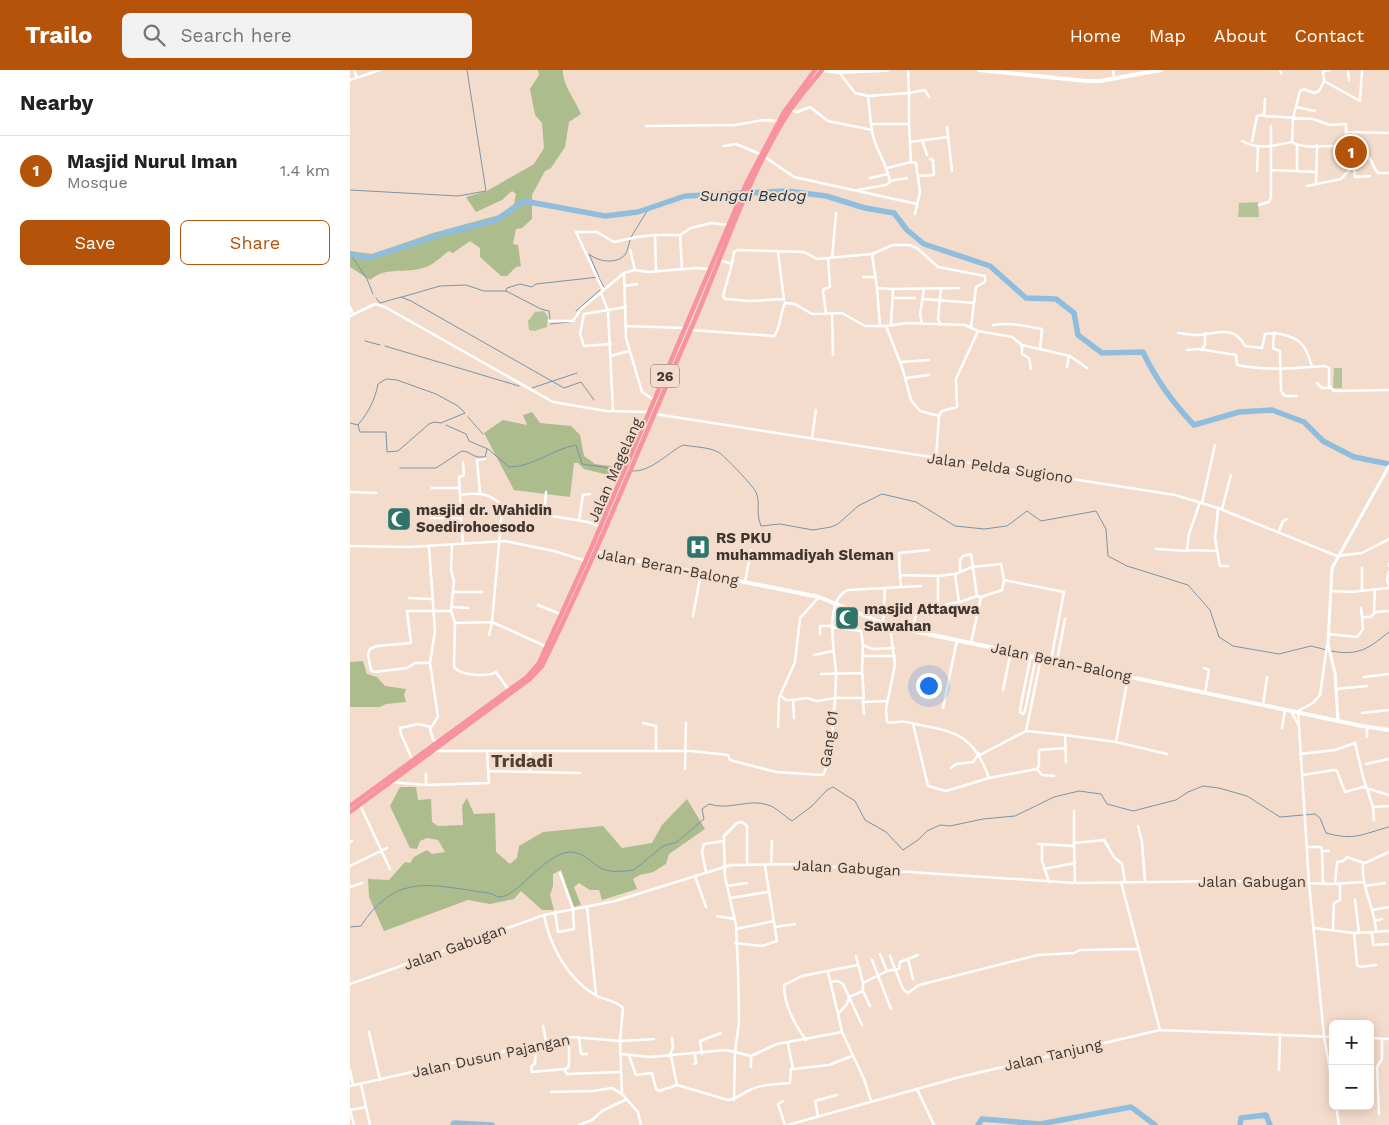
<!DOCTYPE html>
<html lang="en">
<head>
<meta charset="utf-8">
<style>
  body { margin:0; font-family:"Work Sans",sans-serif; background:#f2f2f2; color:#202124 }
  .controls { position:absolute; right:15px; bottom:15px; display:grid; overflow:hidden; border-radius:8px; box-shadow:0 2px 12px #0003 }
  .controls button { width:45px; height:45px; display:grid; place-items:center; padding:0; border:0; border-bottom:1px solid #e0e0e0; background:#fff; color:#202124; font:25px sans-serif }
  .you { position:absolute; left:578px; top:615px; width:18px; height:18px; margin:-12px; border:4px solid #fff; border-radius:50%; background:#1a73e8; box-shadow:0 0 0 8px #1a73e833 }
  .badge { display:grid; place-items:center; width:32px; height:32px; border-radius:50%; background:#b45309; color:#fff; font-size:16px; font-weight:700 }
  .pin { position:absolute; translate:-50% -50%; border:2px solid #fff; box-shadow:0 1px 5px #0006 }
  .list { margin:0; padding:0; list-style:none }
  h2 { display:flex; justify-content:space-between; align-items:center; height:65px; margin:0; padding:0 20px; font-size:21px }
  h2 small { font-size:16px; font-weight:400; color:#757577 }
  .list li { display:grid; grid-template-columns:32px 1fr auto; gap:15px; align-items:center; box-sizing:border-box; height:70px; padding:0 20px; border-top:1px solid #e0e0e0 }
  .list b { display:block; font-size:19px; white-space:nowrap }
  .list p { margin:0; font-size:16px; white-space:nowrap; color:#757577 }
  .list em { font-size:16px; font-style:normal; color:#757577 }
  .actions { display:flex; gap:10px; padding:15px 20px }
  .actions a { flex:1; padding:11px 0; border:1px solid #b45309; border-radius:8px; text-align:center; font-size:18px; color:#b45309 }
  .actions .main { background:#b45309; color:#fff }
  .icon { flex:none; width:28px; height:28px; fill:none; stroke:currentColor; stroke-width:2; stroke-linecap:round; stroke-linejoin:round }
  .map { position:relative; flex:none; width:1039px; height:1055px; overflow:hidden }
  header { display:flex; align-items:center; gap:30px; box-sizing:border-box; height:70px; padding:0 25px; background:#b45309; color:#fff }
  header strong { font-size:24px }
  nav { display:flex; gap:28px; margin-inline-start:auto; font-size:18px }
  .search { width:350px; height:45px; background:#f2f2f2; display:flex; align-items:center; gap:12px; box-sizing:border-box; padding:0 18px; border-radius:8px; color:#757577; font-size:19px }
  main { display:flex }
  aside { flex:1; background:#fff }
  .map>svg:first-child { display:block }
  .green { fill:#b4c398 }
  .forest { fill:#acbc8c }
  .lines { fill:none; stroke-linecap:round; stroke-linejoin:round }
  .stream { stroke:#7794a9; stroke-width:1 }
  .river { stroke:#8fbddd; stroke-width:5.5 }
  .minor { stroke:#fff; stroke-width:2.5 }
  .tertiary { stroke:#fff; stroke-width:3 }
  .secondary { stroke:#fff; stroke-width:4 }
  .trunk { stroke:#f7939e; stroke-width:4.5 }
  .labels { text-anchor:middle; stroke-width:4; stroke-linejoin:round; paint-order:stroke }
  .shield { fill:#f4dccd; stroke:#75685f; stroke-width:1 }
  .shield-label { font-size:14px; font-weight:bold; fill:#3f3630 }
  .street-label { font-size:15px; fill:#3f3630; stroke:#f4dccd }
  .poi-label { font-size:15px; font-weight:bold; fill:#3f3630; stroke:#f4dccd; text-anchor:start }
  .water-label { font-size:16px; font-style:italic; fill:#13394f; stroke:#f4dccd }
  .quarter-label { font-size:18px; font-weight:bold; fill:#523f32; stroke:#f4dccd }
</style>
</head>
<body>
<header>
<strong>Trailo</strong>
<div class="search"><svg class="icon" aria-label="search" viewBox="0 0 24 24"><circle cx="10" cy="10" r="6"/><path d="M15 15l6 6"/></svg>Search here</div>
<nav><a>Home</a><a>Map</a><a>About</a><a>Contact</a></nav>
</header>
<main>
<aside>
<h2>Nearby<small></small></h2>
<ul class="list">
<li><span class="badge">1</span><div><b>Masjid Nurul Iman</b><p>Mosque</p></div><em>1.4 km</em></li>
</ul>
<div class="actions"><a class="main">Save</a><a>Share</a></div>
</aside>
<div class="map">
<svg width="1039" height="1055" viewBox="0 0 1039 1055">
  <rect width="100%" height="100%" fill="#f4dccd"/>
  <path class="green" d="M 908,132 L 909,147 L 888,147 L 889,133 Z
    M 194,241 L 198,247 L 197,257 L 184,261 L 179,260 L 178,251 L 185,242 Z
    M 984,298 L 992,298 L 992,318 L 983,318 Z"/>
  <path class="forest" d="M 188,0 L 213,0 C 212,14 226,31 231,44 L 219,52 L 215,77 L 201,98 L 195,101 L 182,125 L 182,149 L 172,158 L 166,159 L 163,174 L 168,175 L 171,196 L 166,197 L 157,206 L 151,206 L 130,187 L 130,178 L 120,171 L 103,183 L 99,181 C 89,188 82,197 69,199 C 50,203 36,197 20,210 L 0,197 L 0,181 L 22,184 L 83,163 L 149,145 L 164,134 L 166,124 L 162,121 L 152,130 L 126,142 L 116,127 L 137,121 L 184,94 L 194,78 L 192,53 L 185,45 L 180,19 L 189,5 Z
    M 182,342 L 190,353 L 221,356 L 230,365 L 234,386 L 245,394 L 267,397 L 266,407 L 234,399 L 228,393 L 224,393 L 220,427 L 164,420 L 134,363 L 153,350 L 177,355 L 173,345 Z
    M 13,591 L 17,604 L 27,607 L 35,616 L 56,619 L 54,625 L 56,632 L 36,634 L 30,637 L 0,637 L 0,592 Z
    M 50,717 L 66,717 L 68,730 L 81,729 L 82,752 L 88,756 L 113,755 L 112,736 L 117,728 L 124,744 L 145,743 L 146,782 L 160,794 L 167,788 L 169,776 L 193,762 L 253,756 L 272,778 L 302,773 L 312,755 L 337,729 L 355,759 L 319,784 L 316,794 L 303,802 L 290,805 L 283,809 L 287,819 L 252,830 L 249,820 L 240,820 L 229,813 L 224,817 L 231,835 L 224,837 L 211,800 L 203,804 L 203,816 L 200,825 L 204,840 L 192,840 L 171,821 L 164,829 L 140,834 L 118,830 L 34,861 L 19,827 L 18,809 L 39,810 L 55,792 L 60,793 L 64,787 L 77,780 L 82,784 L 95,782 L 88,770 L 77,768 L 70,771 L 67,779 L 60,778 L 40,736 Z"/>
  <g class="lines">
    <path class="stream" d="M 0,120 L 108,126 L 136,121 L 117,0
      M 281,167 L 299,138
      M 1,185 L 17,209 L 23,224
      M 249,208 L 254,217
      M 156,221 L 157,218 L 170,214 L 182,217 L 186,214 L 249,207 L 239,184 C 248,192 269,195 276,183 C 278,179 279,174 280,170
      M 52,227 L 90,216 L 116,215 L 134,221 L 156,221 L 191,239 L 199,241 L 200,249
      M 26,228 L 30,233 L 51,227 L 61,231 L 214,318 L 231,312 L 244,330
      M 226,241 L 250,220
      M 200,254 L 220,252
      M 15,271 L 30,275
      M 35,276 L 169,316
      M 182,318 L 227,303
      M 118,347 L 133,364
      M 0,353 L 8,355 C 18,343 25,330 28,314 L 36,309 L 47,310 L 86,324 L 108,336 L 115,343 L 91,353 L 84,352 L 79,354 L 48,381 L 37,382 L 36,362 L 10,362 L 8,355
      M 96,355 L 116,364 L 119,371 L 138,379 L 159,397 C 183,397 203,379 226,375 L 232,394 L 273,400
      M 50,398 L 86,398 L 112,381 L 117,382 L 127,387 L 135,387 L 137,379
      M 282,401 C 301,402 316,384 333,375 C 343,377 359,377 368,382 C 374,385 403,416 406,422 C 411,435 405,440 411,456 L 430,454 L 463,460 L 481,457 L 488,454 L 508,436 L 532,424 L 566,432 L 605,456 L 634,459 L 657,456 L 677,441 L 691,451 L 746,441 L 756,459 L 758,486 L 777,496 L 838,515 L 860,540 L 869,567 L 883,576 L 929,584 L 961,576 L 977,580
      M 981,581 C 1009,586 1018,579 1039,562
      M 0,857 L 11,856 C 48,799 86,817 139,823 C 143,824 147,827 150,827 C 167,827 195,783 220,782 C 235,782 241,794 253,799 C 262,803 274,801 284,800 L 313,776 L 327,772 L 354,749 L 352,739 L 359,734 C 379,741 399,728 418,735 C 426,737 434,746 442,751 L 462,736 L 477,720 L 483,717 L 505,731 L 515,750 L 536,762 L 553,780 L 568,770 L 577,761 L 590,755 L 600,756 L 633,749 L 665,746 L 704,727 L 729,721 L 751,724 L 757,734 L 783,741 L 826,730 L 838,722 L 853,716 L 869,718 L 897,726 L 930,747 L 965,744 L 970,748 L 976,763 C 1005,771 1012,764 1039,757"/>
    <path class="river" d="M 0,184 L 18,188 L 95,163 L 146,150 L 174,131 L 255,146 L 288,142 L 335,126 L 437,121 L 476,126 L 515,138 L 544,143 L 557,160 L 574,174 L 640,196 L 676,228 L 706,229 L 724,243 L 728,265 L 752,283 L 793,282 C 806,310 822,332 844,355 L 889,342 L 922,340 L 954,352 L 973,371 L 1004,387 L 1039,394
      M 103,1055 L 104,1053 L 142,1055
      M 628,1055 L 632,1049 L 690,1054 L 781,1037 L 805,1055
      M 890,1055 L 891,1048 L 916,1045 L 920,1055"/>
    <path class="minor" d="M 4,0 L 7,8
      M 763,0 L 764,8
      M 930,0 L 931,3
      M 998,0 L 999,10
      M 973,1 L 980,0
      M 489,2 L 505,23 L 518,26 L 559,23 L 558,0
      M 0,10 L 30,0
      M 974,11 L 1010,31 L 1012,0
      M 518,26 L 521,54 L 559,54 L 559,23 L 575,20 L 579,27
      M 915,29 L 914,46 L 963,49 L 980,55 L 996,54 L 996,77
      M 946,37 L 965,41
      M 441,40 L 447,42 L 460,37 L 478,51 L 522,60
      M 559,54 L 561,92
      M 296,56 L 385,55 L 414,50 L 428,51
      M 597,57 L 602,101
      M 996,62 L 1039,63
      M 572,70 L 577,85
      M 892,71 C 908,80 924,76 942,72 C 963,84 994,66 1018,87 C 1023,91 1023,98 1028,103 L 1039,103
      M 902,71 L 907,46 L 913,45
      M 560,72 L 598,67
      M 942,72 L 943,48 L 950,21 L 954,19 L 964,23 L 969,21 L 974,11 L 973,0
      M 374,76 L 386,74 L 410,84
      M 415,87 L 444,107 L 567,134
      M 1004,97 L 1005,107 L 1020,106
      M 537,98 L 561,92 L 566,93 L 570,122 L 565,144
      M 921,100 L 967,102
      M 907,101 L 908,77
      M 947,101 L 947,75
      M 568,106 L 584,105 L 583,90 L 580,89
      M 520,108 L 538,104
      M 540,111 L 557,108
      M 966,113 L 967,75
      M 957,116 L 991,109 L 1014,84
      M 508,120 L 536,115 L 540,112 C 537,92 522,75 521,54
      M 909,135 L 919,132 L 921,127 L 921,56
      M 330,165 L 332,200
      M 280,180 L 285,200
      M 428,182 L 434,230
      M 522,184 L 543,175 L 560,175 L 567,178 L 588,197 L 635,206 L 635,212 L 626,217 L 621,257
      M 482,188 L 486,143
      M 369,190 L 382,194 L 384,182 L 388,180 L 454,182 L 467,189 L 522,184 L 527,218 L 543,219 L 541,255
      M 382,194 L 373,226 L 375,229 L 400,231 L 434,229
      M 306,202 L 305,165 L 330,165 L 341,158 L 361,153 L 378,155
      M 274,203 L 276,268 L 292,322 L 304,330
      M 513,207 L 526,207
      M 275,216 L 287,214
      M 527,218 L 530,256
      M 591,218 L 588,249 L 591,255
      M 543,219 L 609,218
      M 253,220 L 226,162 L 247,162 L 264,172 L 287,167 L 305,165
      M 251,223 L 258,241 L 263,340
      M 543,228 L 565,228
      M 573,229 L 624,233
      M 0,237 L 3,245
      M 482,243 L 483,285
      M 476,244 L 473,221 L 474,219 L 480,217 L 478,188
      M 0,246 L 25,234 L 35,237 L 203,332 L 256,341 L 299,342
      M 199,251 L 223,251 L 231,239 L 274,203 L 285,200 L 298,202 L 347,198 L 359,199
      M 572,253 L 570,245 L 574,218
      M 643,255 C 662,252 673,256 692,259 L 690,279
      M 275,256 L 334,258
      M 536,256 L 558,253 L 615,255 L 628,261 L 662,267 L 672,275 L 720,286 L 737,298
      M 341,260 L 424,266 C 431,258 430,243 435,233 L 445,234 L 462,244 L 492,243 L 515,256 L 536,256 L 553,300 L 561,330 L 570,341 L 589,346 L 586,388
      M 828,263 C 835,264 842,265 849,265 C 869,263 884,255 895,276 L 912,278 L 915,264 L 924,263 L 923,278 L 930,281 L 931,321 L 935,326 L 947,326
      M 924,263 C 948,266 956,273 962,297
      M 261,274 L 234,276 L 230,264 L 234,244 L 276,237
      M 672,275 L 672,284 L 679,288 L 681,299
      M 837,280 L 849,279 L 886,285 L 887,295 C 917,301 945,298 975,296 L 979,298 L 979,316 L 984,321 L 1039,320
      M 851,280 L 855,275 L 855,263
      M 261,286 L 279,281
      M 551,292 L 579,290
      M 717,297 L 719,286
      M 556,308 L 579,305
      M 967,313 L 972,318 L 980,318
      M 305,344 L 825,425 L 868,438 L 987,486 L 1012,483 L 1039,469
      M 589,346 L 592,341 L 607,337 L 606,309 L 628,261
      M 462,368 L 466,340
      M 82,418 L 109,418
      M 0,422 L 26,423
      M 130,423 L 127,390 L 135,389
      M 110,425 L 109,407 L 114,405 L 113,392
      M 850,432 L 839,464 L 837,480 L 867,481
      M 852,433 L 865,375
      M 868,438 L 865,469 L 870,496 L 878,496
      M 872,439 L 881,405
      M 194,445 L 196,422
      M 81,448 L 111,448 L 113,474
      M 111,448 L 110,425 C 128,422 142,423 154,438
      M 229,450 L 233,425 L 240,424
      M 929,461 L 933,451 L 937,449
      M 102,475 L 101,500 L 104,511 L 101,541 L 105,553 L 104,597 C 111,606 137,607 146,602 L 158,619
      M 0,476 L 60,477 L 155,471 L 204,481 L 236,491
      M 79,477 L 85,561 L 80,593 L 88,647 L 80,659 L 83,669 L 86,672
      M 806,479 L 838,481
      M 1039,494 L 1039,496
      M 610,502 L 610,490 L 613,486 L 621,484 L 627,526 L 631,527
      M 1039,502 L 1037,509 L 1039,517
      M 550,505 L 549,483 L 579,480
      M 588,506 L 588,537
      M 395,512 L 401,480
      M 551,516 L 550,505 L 588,506 L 605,504 L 622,497 L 651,494 L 654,510 L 714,522 L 701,590
      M 981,521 L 1001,522 L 1039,518
      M 1012,521 L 1012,498
      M 104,522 L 132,522
      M 631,527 L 652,520 L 654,510
      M 59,528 L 82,529
      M 610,532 L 627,526
      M 188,535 L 210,544
      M 103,537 L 118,538
      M 1011,538 L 1012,547 L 1020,547 L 1026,542 L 1039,541
      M 1024,542 L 1025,519
      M 343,546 L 351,503
      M 105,553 L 142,552 L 139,565
      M 533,553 L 535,518
      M 540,556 L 545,595 L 536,639 L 537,652 C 544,654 550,650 556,652 C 600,662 622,659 639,708 L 687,699 L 689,695 L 689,680 L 716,678
      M 481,557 L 511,561 L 513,575 L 522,579 L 544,578
      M 562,560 L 567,541 L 609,532 L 605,504
      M 470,564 L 470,556 L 481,556
      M 978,564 L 1007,567 L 1013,559 L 1012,547
      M 621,573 L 631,527
      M 195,576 L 142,552 L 152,440 L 154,438 L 238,452 L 249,456
      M 977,576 L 970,625 L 963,633 L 948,641 L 959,813 L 974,966 L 983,1018
      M 464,585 L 483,581
      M 681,585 L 671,634 L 670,642 L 673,644 L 675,641 L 686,587
      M 512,586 L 545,586
      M 707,591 L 715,549
      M 80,593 L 65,593 L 57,598 L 24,602 L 21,600 L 18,585 L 20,579 L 27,576 L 61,573 L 57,541 L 101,541
      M 854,598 L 859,600 L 855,623
      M 471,604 L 512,603
      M 778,607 L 766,672 L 817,684
      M 1014,607 L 1039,604
      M 986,619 L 1017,616
      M 653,620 L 661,581
      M 431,626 L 436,630 L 443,630
      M 513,631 L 514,644
      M 513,632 L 537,631
      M 913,635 L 917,607
      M 593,638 L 607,570
      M 941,641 L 948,654
      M 1012,643 L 1039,640
      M 444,648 L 443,630 L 457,628 L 467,631 L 485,628 L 514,628 L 512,601 L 513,575
      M 293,653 L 306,656 L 306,681
      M 563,654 L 578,716 L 596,721 L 639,708
      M 428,657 L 429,628 L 445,592 L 450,548 L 469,527
      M 932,658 L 935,640
      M 676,661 L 691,588
      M 715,665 L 766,672
      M 1017,667 L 1017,657
      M 84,681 L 341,681 L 378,685 L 380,690 L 426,702 L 473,705 C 481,693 486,621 486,603 C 485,583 473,530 498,520 L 571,516
      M 180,681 L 180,702
      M 950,684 L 985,680 L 1005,673 L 1013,707 L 1023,737 L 1024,750
      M 630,685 L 676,661 L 715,665 L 716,692
      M 62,689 L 51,664 L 50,658 L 68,654 L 81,657
      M 1016,694 L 1039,689
      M 601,698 L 606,694 L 623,692 L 629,683
      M 335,699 L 336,653
      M 687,699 L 692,705 L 704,706
      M 139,701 L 230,703
      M 76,704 L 76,715
      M 953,705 L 984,700 L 987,701 L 995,722 L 1013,717 L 1039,725
      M 40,712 L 76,715 L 139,713 L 137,681
      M 10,735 L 40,799
      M 1023,737 L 1039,736
      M 724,741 L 724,773
      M 788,756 L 792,772 L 795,812
      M 0,772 L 2,771
      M 688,774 L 724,776
      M 692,774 L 692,791 L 699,812
      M 958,777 L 971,777 L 972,781
      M 421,795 L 422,771
      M 0,796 L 37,778
      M 694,799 L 725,793
      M 356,802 L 352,782 L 354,774 L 373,771
      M 345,806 L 356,837
      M 725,812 L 724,773 L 754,770 L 764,787 L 772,794 L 775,812
      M 771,812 L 810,960
      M 973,813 L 972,781 L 979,781
      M 985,814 L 987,792 L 993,791 L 997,787 L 1014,793
      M 377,816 L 397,813
      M 1015,816 L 1035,813
      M 0,817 L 12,813
      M 380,828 L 418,822
      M 1005,830 L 1009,863
      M 237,837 L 246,925
      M 1023,840 L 1039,837
      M 205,842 L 208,862 L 224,859 L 223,839 L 210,803
      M 194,845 C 200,876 217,908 245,925 C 253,930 266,930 273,938 L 270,971 L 304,969
      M 367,846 L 384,849
      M 1025,851 L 1032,849
      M 425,857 L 445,854
      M 964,858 L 1004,863 L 1039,861
      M 386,859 L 424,851
      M 983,859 L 984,833 L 990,830 L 990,814
      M 1026,861 C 1025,838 1011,818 1013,794 L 1039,782
      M 1004,863 L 1007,895 L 1010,897 L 1026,895
      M 1022,863 L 1023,875 L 1039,874
      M 385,873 L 412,876 L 427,871 L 415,796
      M 530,884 L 537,901
      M 506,886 L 513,913
      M 540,886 L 553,919 L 558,923 L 569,915 L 688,885 L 724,883 L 730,880 L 788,879
      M 558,889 L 563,909
      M 522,890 L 541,939
      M 478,902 L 488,944
      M 480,912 L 488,911 L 493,914 L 512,955
      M 0,914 L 194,845 L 265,831 L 381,795 L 439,794 L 725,813 L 884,811 L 982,814 L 1013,812
      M 513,921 L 520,936
      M 193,956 L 196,971
      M 19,962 L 30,1010
      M 492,962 L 514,1009 L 521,1031
      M 219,967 L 219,995 L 218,998 L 214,999 L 217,1004 L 269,1002
      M 229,967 L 231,984 L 237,984
      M 1020,968 L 1039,969
      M 456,970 C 445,955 434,934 434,915 L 452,906 L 508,895
      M 186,973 L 185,993 L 181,997 L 182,1002 L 214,999
      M 438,974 L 443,999 L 479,995 L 502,986
      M 270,984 L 300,987 L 376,980 L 401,986 L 427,974 L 492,962 L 488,944 L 497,934 L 499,927 L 513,921 L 513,913 L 537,901 L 549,899 L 550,892 L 568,885
      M 352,984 L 350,971 L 371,963
      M 279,986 L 286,1005 L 302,1003 L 306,1019 L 309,1021 L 327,1015 L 378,1030 C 386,1030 392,1023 400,1020 C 412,1014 427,1014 440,1013 L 441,999
      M 319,986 L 323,978 L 322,968
      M 321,986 L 327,1015
      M 401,986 L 401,997
      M 344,994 L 346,993 L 345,985
      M 0,1000 L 3,1015
      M 929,1000 L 930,964
      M 11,1014 L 20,1055
      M 0,1016 L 209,969 L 223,967 L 270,971 L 272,1024 L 288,1042 L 291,1055
      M 567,1019 L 584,1055
      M 201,1022 L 243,1021 L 262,1018 L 272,1024
      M 384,1030 L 385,982 L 389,953 L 388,899 L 386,855 L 375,807 L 374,771 L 374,766 L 387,753 L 392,752 L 397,756 L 397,795
      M 433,1031 L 428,1034 L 435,1055
      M 986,1036 L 989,1055
      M 1029,1044 L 1027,997 L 1032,989 L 1032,969
      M 468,1046 L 465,1031 L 487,1025
      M 4,1055 L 0,1040 L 16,1037
      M 229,1055 L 242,1050 L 252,1041 L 277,1029
      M 438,1055 L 610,1007 L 810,960 L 983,967"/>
    <path class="tertiary" d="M 988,651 L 985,603 L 978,574 L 982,498 L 1039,396"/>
    <path class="secondary" d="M 470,0 L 489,2 L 537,0
      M 629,0 L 736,11 L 750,11 L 811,0
      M 240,481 L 469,527 L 540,556 L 1012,656 L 1039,660"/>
    <path class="trunk" d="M 0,736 L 177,607 L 189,593 L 240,481 L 397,112 L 434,42 L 465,0
      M 0,742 L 180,609 L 192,596 C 246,487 291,373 340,261 C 372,189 395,112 437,45 C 447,29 460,15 472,0"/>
  </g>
  <defs>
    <symbol id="mosque-square" viewBox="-11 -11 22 22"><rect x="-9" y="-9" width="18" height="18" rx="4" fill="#2f7469" stroke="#f4dccd"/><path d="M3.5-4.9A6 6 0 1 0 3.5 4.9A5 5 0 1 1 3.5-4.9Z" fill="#fff"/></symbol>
    <symbol id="hospital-square" viewBox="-11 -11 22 22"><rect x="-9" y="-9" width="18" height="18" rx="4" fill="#2f7469" stroke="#f4dccd"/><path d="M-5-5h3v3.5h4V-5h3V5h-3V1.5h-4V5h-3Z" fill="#fff"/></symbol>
  </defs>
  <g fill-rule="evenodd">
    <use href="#mosque-square" x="35" y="435" width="28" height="28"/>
    <use href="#hospital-square" x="334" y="463" width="28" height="28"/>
    <use href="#mosque-square" x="483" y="534" width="28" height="28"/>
  </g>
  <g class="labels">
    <rect class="shield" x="301" y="294.5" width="28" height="23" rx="4"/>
    <g class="shield-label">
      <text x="315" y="311">26</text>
    </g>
    <g class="street-label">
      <text transform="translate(650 398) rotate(8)" y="5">Jalan Pelda Sugiono</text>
      <text transform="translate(265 400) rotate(-66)" y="5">Jalan Magelang</text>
      <text transform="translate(318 497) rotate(11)" y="5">Jalan Beran-Balong</text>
      <text transform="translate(711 592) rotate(12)" y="5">Jalan Beran-Balong</text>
      <text transform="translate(479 669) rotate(-82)" y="5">Gang 01</text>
      <text transform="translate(497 798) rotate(3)" y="5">Jalan Gabugan</text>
      <text x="902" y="817">Jalan Gabugan</text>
      <text transform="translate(105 877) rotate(-20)" y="5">Jalan Gabugan</text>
      <text transform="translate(703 985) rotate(-13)" y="5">Jalan Tanjung</text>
      <text transform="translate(141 986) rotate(-12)" y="5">Jalan Dusun Pajangan</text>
    </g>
    <g class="poi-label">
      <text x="66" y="445">masjid dr. Wahidin<tspan x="66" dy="17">Soedirohoesodo</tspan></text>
      <text x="366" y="473">RS PKU<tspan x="366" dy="17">muhammadiyah Sleman</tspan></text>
      <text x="514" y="544">masjid Attaqwa<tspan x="514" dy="17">Sawahan</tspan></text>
    </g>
    <g class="water-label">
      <text x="403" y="131">Sungai Bedog</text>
    </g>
    <g class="quarter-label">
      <text x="172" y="697">Tridadi</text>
    </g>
  </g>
</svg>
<div class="controls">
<button>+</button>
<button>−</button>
</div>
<div class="you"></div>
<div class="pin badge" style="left:1001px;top:82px">1</div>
</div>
</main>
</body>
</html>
